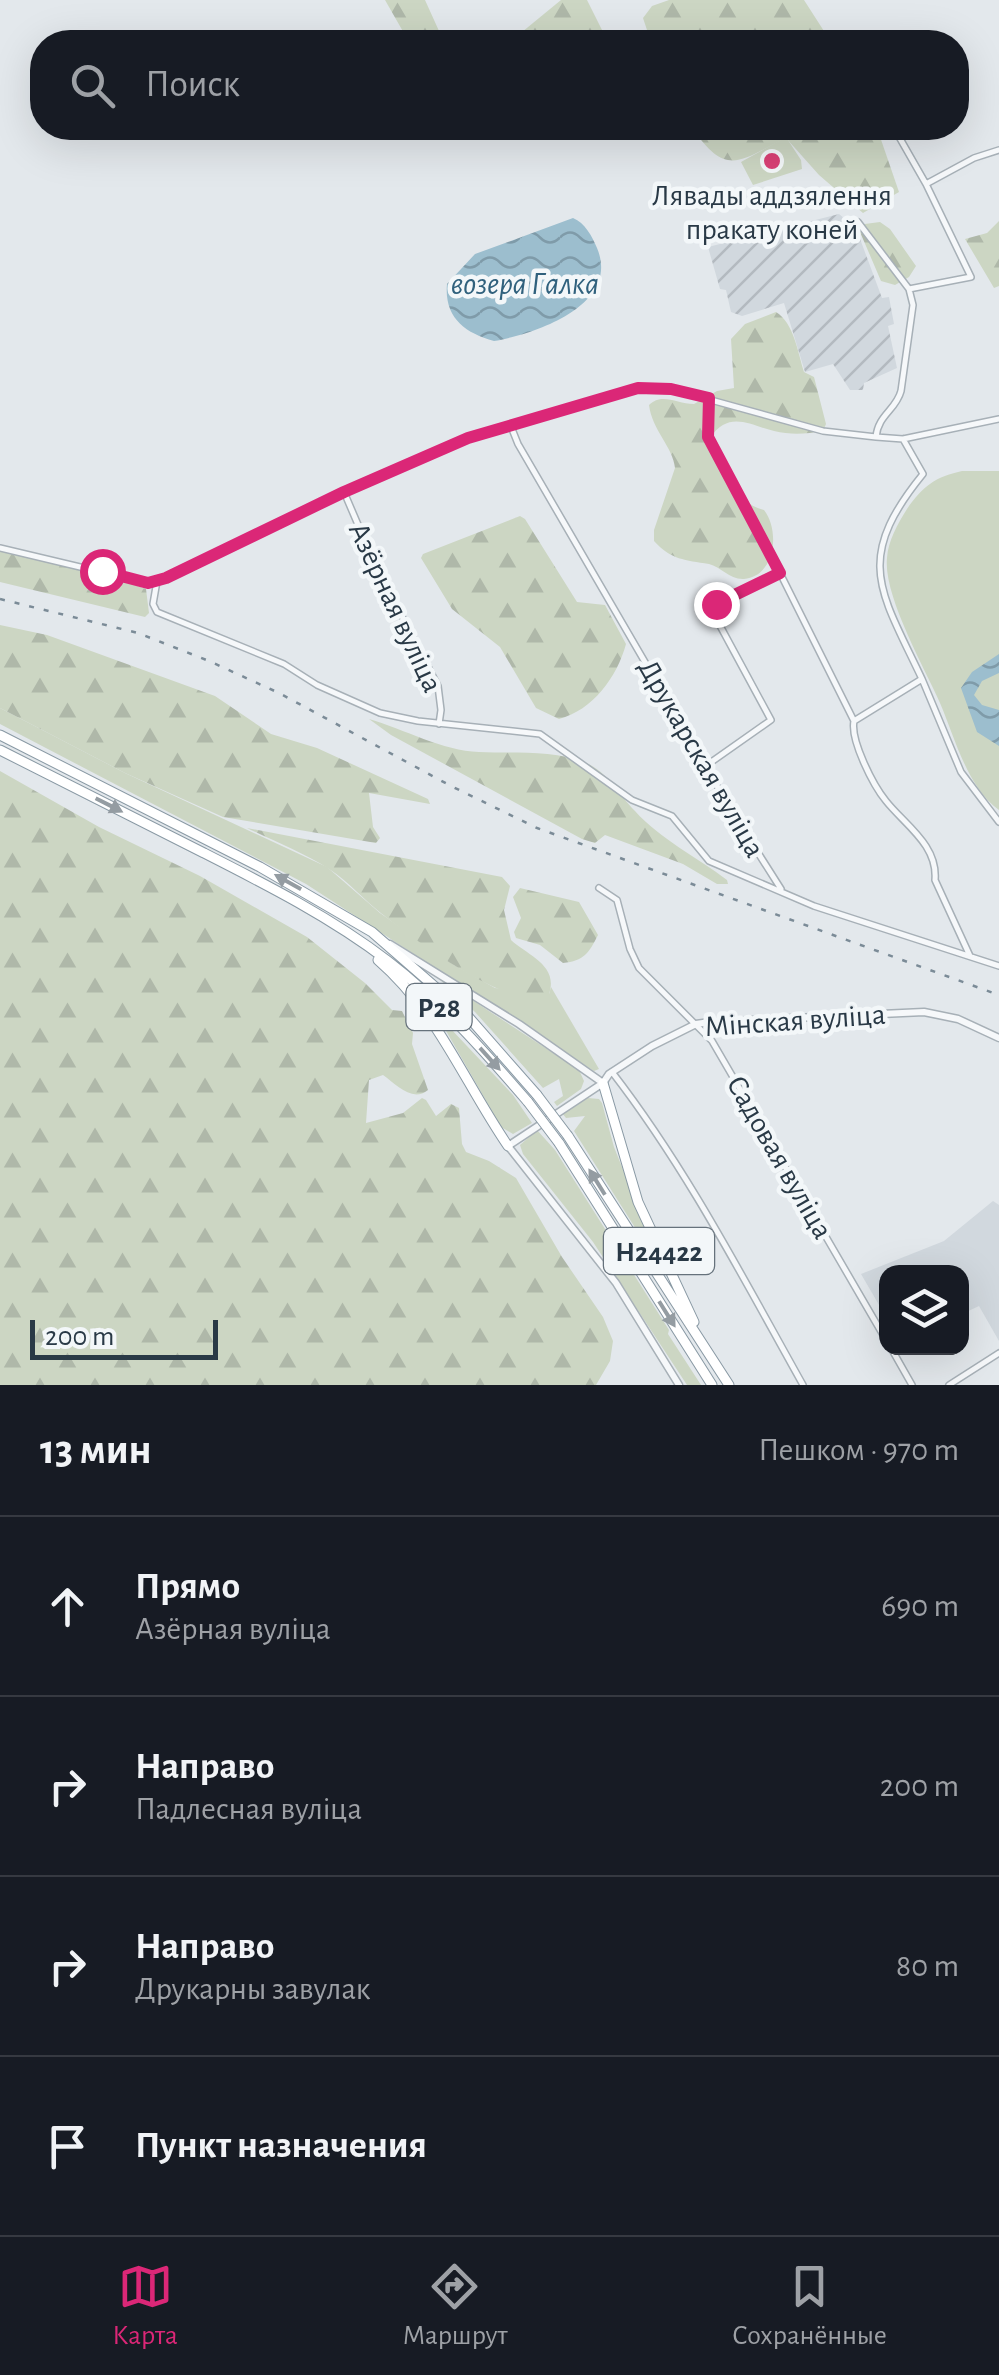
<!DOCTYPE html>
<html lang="ru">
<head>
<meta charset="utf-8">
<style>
  body { margin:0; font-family:"Alegreya Sans",sans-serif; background:#20242c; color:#f1f3f6 }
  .controls { position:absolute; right:30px; bottom:30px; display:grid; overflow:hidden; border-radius:20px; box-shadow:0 10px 40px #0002 }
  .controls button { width:90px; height:90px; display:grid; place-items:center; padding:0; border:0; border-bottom:2px solid #363941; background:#171b24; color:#f1f3f6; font:50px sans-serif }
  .scale { position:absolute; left:30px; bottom:25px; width:188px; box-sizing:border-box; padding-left:10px; border:5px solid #293946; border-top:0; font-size:28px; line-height:35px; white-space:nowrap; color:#293946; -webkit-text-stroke:8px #f3f7f9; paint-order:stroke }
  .stop { position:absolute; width:30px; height:30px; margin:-22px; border:8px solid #db2777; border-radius:50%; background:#fff }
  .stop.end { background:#db2777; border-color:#fff; box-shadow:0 2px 10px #0008 }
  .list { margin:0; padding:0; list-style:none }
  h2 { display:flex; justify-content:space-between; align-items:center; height:130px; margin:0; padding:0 40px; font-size:42px }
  h2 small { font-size:32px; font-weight:400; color:#9ea1a6 }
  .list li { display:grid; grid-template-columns:65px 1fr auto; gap:30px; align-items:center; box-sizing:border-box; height:180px; padding:0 40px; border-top:2px solid #363941 }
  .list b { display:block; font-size:38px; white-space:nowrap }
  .list p { margin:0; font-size:32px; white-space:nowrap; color:#9ea1a6 }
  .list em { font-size:32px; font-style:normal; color:#9ea1a6 }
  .icon { flex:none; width:55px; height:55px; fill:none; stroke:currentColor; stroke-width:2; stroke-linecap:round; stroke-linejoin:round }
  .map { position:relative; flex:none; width:999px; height:1385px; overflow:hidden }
  .search { position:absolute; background:#171b24; box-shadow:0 10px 40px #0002; left:30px; right:30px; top:30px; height:110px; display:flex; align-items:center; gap:25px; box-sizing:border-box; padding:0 35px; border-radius:40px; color:#9ea1a6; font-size:38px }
  .sheet { height:850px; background:#171b24 }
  nav { display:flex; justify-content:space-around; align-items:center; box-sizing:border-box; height:140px; border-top:2px solid #363941; background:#171b24; font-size:28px; color:#9ea1a6 }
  nav a { display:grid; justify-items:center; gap:5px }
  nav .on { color:#db2777 }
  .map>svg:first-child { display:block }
  .built { fill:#d1d8de }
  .industrial { fill:url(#industrial-furrows) }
  .grass { fill:#ccd6c3 }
  .forest { fill:url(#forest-firs) }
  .water { fill:url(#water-waves) }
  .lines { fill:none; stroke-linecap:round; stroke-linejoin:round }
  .minor-casing { stroke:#a7b0b7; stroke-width:8 }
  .tertiary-casing { stroke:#a7b0b7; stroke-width:9 }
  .trunk-casing { stroke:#8999a4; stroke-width:11 }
  .minor { stroke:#f6f8fa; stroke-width:5 }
  .tertiary { stroke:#f6f8fa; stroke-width:6 }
  .trunk { stroke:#fff; stroke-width:9 }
  .rail { stroke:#7b8b97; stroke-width:2.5; stroke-dasharray:5 10; stroke-linecap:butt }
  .trunk-bridge-casing { stroke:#8999a4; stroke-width:11; stroke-linecap:butt }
  .trunk-bridge { stroke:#fff; stroke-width:9 }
  .oneway { fill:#949ca2 }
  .route { stroke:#db2777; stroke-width:12 }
  .poi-dot { fill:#d94075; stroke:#f3f7f9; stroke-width:4 }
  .labels { text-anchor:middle; stroke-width:9; stroke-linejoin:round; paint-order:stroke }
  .shield { fill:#f3f7f9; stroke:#66727c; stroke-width:2.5 }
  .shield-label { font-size:28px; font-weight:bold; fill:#293946 }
  .poi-label { font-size:30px; fill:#293946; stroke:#f3f7f9 }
  .street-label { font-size:30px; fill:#293946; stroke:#f3f7f9 }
  .water-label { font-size:32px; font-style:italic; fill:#30617d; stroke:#f3f7f9 }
</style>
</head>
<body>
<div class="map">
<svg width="999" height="1385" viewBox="0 0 999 1385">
  <defs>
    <pattern id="industrial-furrows" width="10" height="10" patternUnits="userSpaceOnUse" patternTransform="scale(2.5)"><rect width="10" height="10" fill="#d1d8de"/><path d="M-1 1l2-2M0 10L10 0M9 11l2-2" fill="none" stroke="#b3bac0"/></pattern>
    <pattern id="forest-firs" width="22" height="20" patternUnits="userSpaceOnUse" patternTransform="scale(2.5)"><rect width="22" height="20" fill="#ccd6c3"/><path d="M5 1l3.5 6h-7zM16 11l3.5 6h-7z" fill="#afb8a9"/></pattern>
    <pattern id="water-waves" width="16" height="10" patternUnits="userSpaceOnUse" patternTransform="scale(2.5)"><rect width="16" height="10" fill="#9cbece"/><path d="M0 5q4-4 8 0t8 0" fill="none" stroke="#7f9ba9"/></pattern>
  </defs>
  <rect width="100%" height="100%" fill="#e3e8ec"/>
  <path class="built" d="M 993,1201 L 999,1205 L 999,1341 L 979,1306 L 962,1314 L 962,1272 L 886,1272 L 886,1317 L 861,1274 L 944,1241 Z"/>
  <path class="industrial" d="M 839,214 L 856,228 L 882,298 L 889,297 L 894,324 L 888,326 L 897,368 L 864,383 L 863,390 L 850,390 L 833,364 L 805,372 L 784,303 L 742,316 L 731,312 L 726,290 L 720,289 L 708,247 Z"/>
  <path class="grass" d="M 786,137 L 801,160 L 802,169 L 753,185 L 741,162 Z
    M 962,471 L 999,471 L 999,810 C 967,787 955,738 940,703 C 924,667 883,595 887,558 C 888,541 898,523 907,509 C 923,486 935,477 962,471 Z
    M 0,708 L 125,773 L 327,867 L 380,913 L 454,965 L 495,988 L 549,994 L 551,987 L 599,1069 L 594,1071 L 306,884 L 0,724 Z
    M 437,977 L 579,1070 L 584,1081 L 581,1089 L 557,1106 L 554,1102 L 563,1096 L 559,1079 L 543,1088 L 475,1012 Z
    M 420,996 L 513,1095 L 532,1123 L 513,1134 L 501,1127 L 445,1029 Z
    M 588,1098 L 599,1099 L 602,1103 L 614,1147 L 665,1275 L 574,1131 L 585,1116 L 566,1118 L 562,1113 Z
    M 537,1130 L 555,1150 L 669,1330 L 668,1334 L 701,1385 L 687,1385 L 593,1242 L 523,1154 L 520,1145 Z"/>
  <path class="forest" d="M 385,0 L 425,0 L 444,42 L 409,42 Z
    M 561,0 L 587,0 L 608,42 L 503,42 L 509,36 L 522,32 Z
    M 669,0 L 804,0 L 831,42 L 651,42 L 643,18 L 652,6 Z
    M 692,128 L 877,128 L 899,192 L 863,213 L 819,175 L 786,138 C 739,161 727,178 692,128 Z
    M 999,221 L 999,286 L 994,288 L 965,239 L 987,233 Z
    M 880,222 L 890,229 L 916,266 L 909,277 L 895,285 L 881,281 L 857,225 Z
    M 776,312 C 794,323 798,353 804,372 L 814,377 L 826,424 L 823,431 C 806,434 791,435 774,431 C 749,425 729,410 710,438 C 723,465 733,503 764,510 C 780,530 776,576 744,579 C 730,580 721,567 709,564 C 685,560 671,560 654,541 L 654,530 L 675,468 C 673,447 652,430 649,405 C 662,392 677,404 694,404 L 717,391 L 734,388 L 731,339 L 745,324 Z
    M 520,516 L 525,519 L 577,602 L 605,605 L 626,644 C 617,677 593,710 559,719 L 536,708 L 500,647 L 452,609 L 421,558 L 423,554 Z
    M 0,548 L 81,566 L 146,589 L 149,613 L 145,617 L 0,582 Z
    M 0,625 L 47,635 L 215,696 L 271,734 L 317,748 L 428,799 L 430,804 L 369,793 L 373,827 L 380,838 L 376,843 L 223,817 L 125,773 L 0,708 Z
    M 369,719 C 404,729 443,751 479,752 C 514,754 552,749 586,763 C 608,772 619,795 635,811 C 660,839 697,857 727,880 L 728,884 L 717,884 L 683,864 L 605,835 L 595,843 L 582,839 L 391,735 Z
    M 0,771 L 99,827 L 200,876 L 307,937 L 365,983 L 392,1010 L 402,1011 L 413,1033 L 412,1044 L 428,1090 C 412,1103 396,1084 383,1075 L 369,1080 L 366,1123 L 403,1113 L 422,1098 L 426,1100 L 436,1116 L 451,1104 L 459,1108 L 462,1144 L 466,1152 L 489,1161 L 516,1178 L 562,1257 L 603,1317 L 613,1341 L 610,1361 L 596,1385 L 0,1385 Z
    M 247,828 L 502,877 L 510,886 L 504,910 L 511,940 C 527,955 559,965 549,994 C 516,1017 410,936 382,914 C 364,900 349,882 329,869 C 304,853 274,841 247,828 Z
    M 520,888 L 579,902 L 598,935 C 589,953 584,961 563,963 L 540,945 L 516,938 L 514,932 L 521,918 L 513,897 Z"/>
  <path class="water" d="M 573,218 C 585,223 592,236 597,248 C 621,305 535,334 494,341 C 464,333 444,317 447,284 L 475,254 Z
    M 999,654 L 999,673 L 982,681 L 974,695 L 982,705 L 999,710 L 999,746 L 977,732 L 961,688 L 972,672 Z"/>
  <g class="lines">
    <defs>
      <path id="minor" d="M 894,128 L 926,184
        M 858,222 L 909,289
        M 709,398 L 708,437 L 771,555 L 854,721 C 850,740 873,785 886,801 C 905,825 938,845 935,880 L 970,956
        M 510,424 L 518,444 L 734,815 L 781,889
        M 876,437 C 878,415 896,410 901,391 L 913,305 L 909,289 L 971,277 L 926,184 L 974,158 L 999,150
        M 344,492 L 374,562 L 438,686 L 441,710 L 439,724
        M 0,548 L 139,581 L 157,581 L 344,492 L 468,437 L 638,388 L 671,389 L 823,431 L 876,437 L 903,439 L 999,419
        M 157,581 L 153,604 L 157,612 L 284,664 L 317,685 L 380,713 L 418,721 L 540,734 L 632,800 L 672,816 L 709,861 L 814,906 L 999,966
        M 922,679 L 961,772 L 999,822
        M 854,721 L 922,679 C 880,590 853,560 923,474 L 903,439
        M 707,765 L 771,720 L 711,609 L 716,604 L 779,573
        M 599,888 L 617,900 L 630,949 L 639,968 L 712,1041 L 886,1340
        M 612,1072 C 687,1169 743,1278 803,1385
        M 891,1348 L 912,1385
        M 949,1385 L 999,1353"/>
      <path id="tertiary" d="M 390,944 L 519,1024 L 603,1083
        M 679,1385 L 616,1283 L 508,1146 L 603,1083 L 609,1074 L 652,1046 L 696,1024 L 710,1022 L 924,1012 L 958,1019 L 999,1038"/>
      <path id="trunk" d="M 0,735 L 260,867 L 372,932 L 465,1013 L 537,1095
        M 0,750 C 68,785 136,819 204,853 C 267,885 332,918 388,961 C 440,1001 485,1052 528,1102
        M 378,960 C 438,1012 464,1082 508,1146
        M 603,1083 L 638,1202 L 694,1322
        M 568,1136 L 729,1385
        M 559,1143 L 712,1385"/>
    </defs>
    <use href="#minor" class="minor-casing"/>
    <use href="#tertiary" class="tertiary-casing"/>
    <use href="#trunk" class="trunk-casing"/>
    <use href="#minor" class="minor"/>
    <use href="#tertiary" class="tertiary"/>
    <use href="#trunk" class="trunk"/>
    <path class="rail" d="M 0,599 L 138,633 L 209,661 L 279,693 L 451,786 L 537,828 L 999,995"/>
    <defs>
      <path id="trunk-bridge" d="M 537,1095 L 568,1136
        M 528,1102 L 559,1143"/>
    </defs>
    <use href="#trunk-bridge" class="trunk-bridge-casing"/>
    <use href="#trunk-bridge" class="trunk-bridge"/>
  </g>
  <defs><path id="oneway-solid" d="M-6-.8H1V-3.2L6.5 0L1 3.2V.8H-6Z" transform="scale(2.5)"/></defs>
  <g class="oneway">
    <use href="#oneway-solid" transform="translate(109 805) rotate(27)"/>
    <use href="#oneway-solid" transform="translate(288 882) rotate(-151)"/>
    <use href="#oneway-solid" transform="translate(490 1059) rotate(48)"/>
    <use href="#oneway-solid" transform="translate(597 1182) rotate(-122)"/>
    <use href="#oneway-solid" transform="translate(667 1314) rotate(58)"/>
  </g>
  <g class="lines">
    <path class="route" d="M 102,571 L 148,583 L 166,578 L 344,492 L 468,438 L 638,388 L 671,389 L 709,398 L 708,437 L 780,573 L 716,604"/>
  </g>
  <circle class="poi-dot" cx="772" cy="161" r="10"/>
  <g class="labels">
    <g class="shield">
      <rect x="406.5" y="984" width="65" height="46" rx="8"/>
      <rect x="604" y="1228" width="110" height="46" rx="8"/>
    </g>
    <g class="shield-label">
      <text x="439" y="1017">Р28</text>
      <text x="659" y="1261">Н24422</text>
    </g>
    <g class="poi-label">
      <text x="772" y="205">Лявады аддзялення<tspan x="772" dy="34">пракату коней</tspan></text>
    </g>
    <g class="street-label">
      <text transform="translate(396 607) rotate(65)" y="10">Азёрная вуліца</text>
      <text transform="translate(702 758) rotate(60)" y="10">Друкарская вуліца</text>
      <text transform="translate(795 1020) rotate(-4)" y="10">Мінская вуліца</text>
      <text transform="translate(780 1157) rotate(60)" y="10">Садовая вуліца</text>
    </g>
    <g class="water-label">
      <text x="525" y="294">возера Галка</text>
    </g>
  </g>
</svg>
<div class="controls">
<button><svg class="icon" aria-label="layers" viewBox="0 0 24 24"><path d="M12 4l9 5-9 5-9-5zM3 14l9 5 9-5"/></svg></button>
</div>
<div class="scale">200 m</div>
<div class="stop" style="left:102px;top:571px"></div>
<div class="stop end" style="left:716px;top:604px"></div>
<div class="search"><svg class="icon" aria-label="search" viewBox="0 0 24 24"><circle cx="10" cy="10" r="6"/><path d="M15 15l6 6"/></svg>Поиск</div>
</div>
<section class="sheet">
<h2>13 мин<small>Пешком · 970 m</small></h2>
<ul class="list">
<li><svg class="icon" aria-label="ahead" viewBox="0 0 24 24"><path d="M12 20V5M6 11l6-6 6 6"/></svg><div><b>Прямо</b><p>Азёрная вуліца</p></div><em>690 m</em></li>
<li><svg class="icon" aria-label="right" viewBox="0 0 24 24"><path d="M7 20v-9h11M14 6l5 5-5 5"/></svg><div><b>Направо</b><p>Падлесная вуліца</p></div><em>200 m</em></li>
<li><svg class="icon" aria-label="right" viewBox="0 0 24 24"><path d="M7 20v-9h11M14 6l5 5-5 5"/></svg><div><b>Направо</b><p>Друкарны завулак</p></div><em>80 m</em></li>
<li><svg class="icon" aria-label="arrive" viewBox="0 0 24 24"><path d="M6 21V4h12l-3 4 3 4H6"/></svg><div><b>Пункт назначения</b></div></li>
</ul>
</section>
<nav>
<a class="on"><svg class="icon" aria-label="map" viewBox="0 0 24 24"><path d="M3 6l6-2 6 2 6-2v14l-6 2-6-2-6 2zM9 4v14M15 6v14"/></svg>Карта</a>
<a><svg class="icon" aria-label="directions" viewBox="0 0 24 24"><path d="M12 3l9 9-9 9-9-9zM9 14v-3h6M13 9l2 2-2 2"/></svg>Маршрут</a>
<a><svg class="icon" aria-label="saved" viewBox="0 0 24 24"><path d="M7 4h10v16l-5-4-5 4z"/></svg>Сохранённые</a>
</nav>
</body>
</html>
